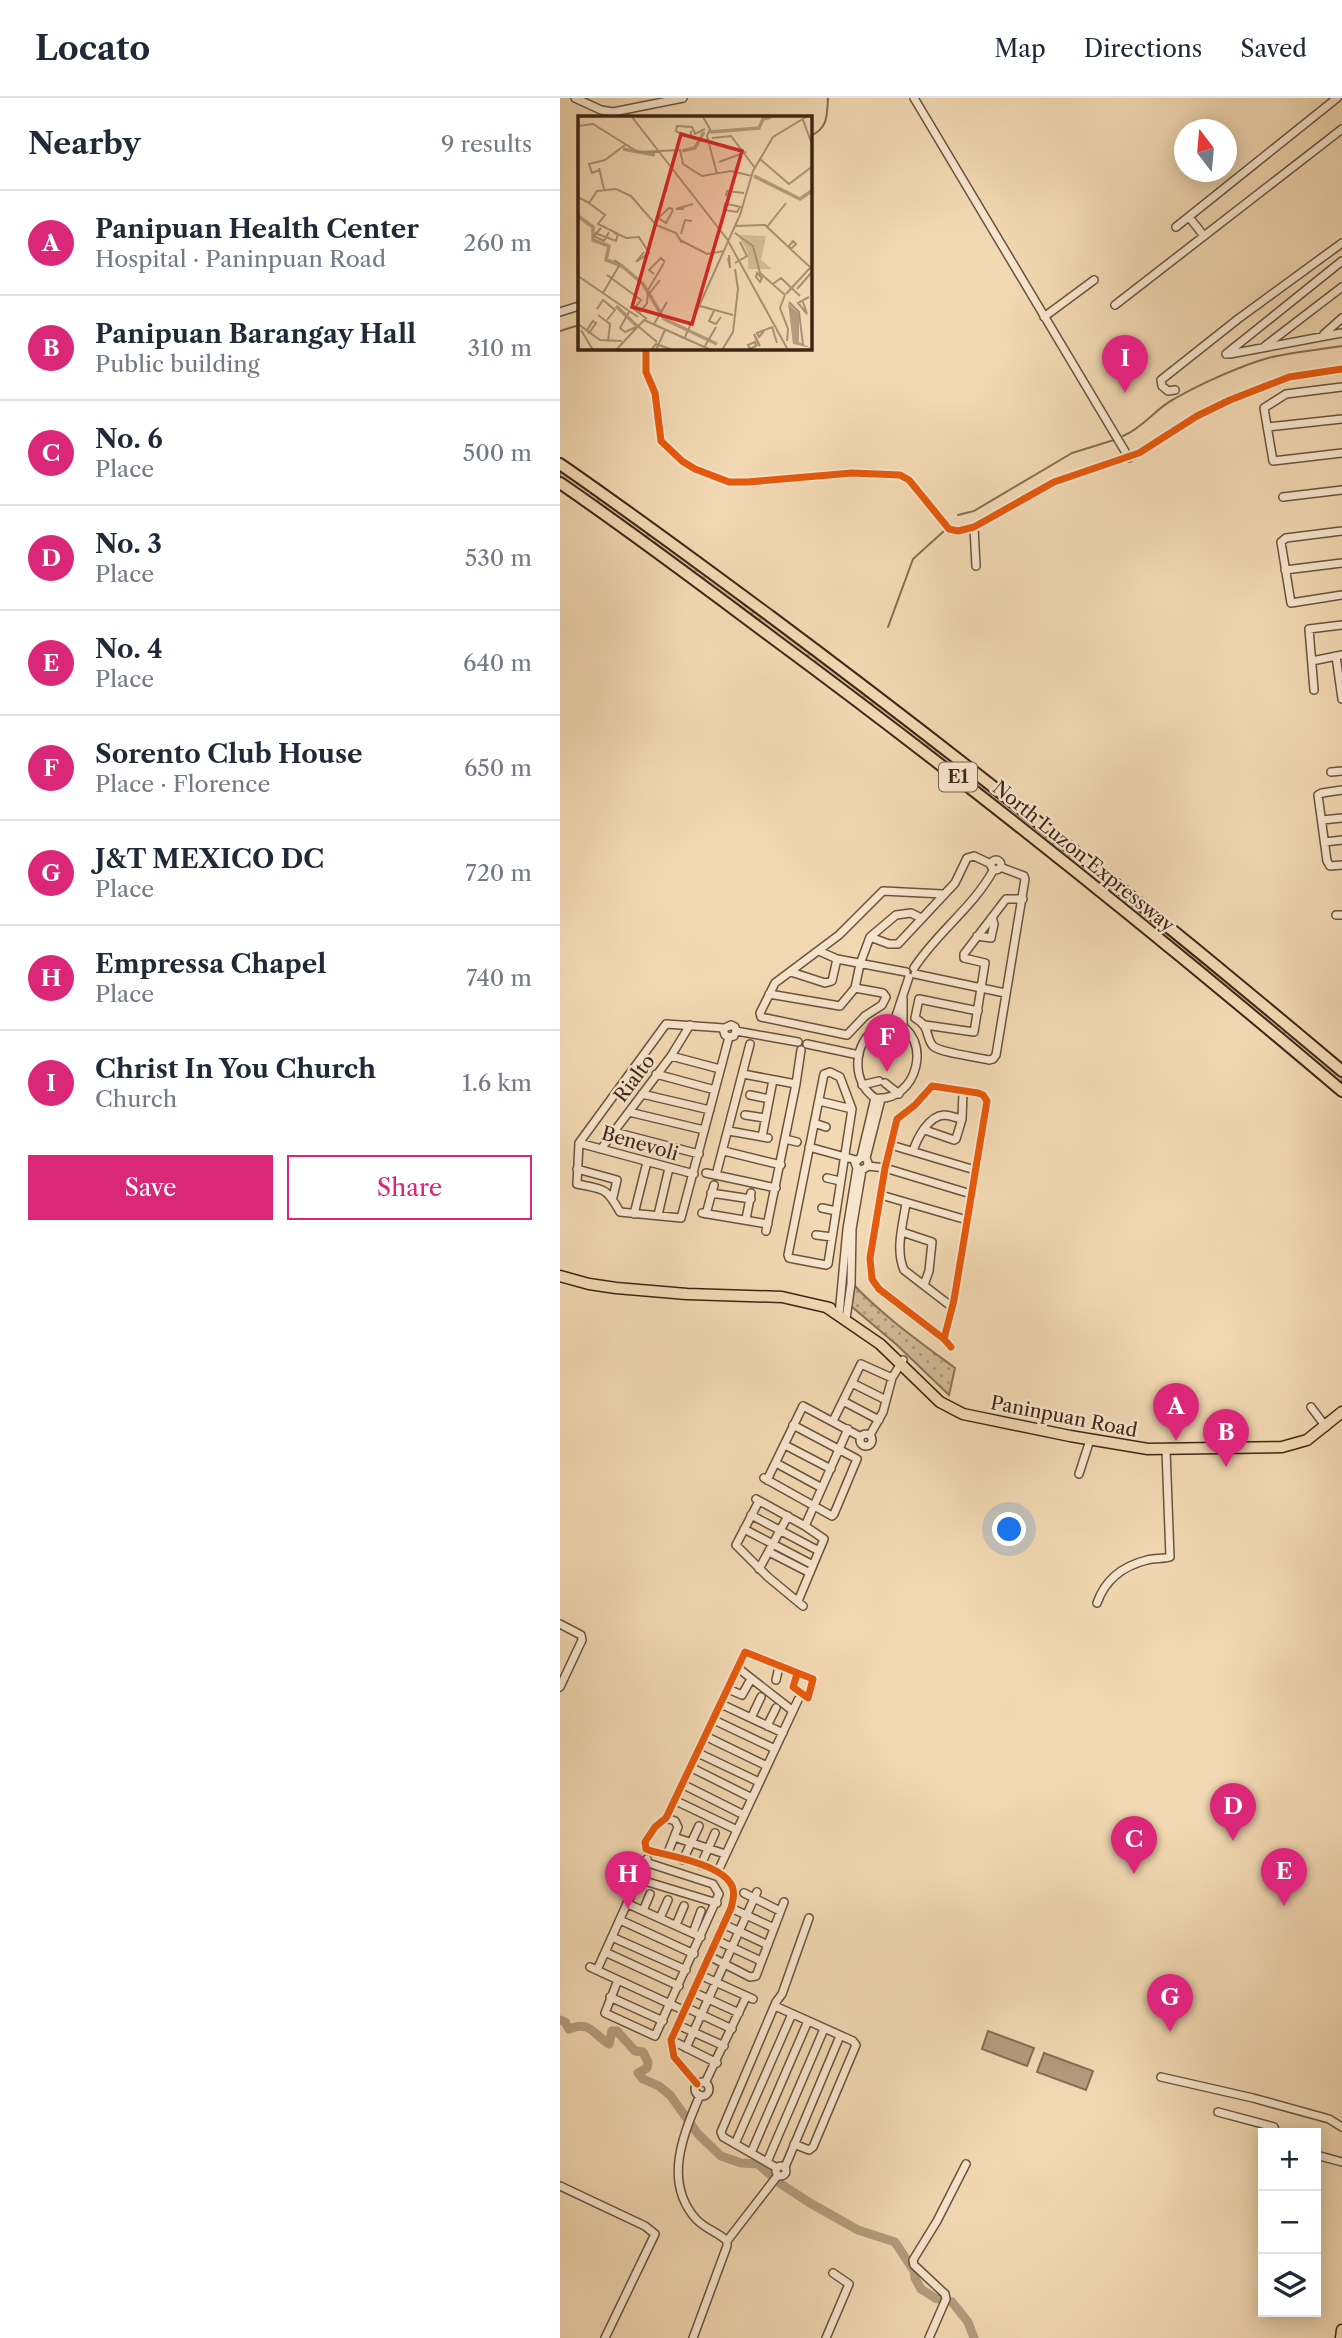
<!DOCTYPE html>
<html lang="en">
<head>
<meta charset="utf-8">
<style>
  body { margin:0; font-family:"Libre Caslon Text",serif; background:#f2f2f3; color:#1f2937 }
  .controls { position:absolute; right:21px; bottom:21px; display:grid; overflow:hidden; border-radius:0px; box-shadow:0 4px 18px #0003 }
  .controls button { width:63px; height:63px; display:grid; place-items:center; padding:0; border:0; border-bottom:2px solid #e0e1e3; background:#fff; color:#1f2937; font:35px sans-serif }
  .compass { position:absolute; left:614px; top:21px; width:63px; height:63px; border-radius:50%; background:#fff; box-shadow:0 4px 18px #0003; rotate:344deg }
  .you { position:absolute; left:450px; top:1432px; width:24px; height:24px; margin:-18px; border:5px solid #fff; border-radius:50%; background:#1a73e8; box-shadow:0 0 0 10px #1a73e833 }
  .badge { display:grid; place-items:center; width:46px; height:46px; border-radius:50%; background:#db2777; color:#fff; font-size:23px; font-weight:700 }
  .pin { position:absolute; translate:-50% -58px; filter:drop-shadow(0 2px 4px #0008) }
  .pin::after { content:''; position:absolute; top:37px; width:24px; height:21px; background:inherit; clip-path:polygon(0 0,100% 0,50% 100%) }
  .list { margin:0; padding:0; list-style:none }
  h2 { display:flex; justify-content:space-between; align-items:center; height:91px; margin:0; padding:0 28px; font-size:30px }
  h2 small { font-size:23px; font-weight:400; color:#747a83 }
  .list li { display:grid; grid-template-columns:46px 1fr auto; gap:21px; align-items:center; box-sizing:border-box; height:105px; padding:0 28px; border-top:2px solid #e0e1e3 }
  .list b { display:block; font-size:26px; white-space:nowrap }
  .list p { margin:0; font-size:23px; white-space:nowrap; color:#747a83 }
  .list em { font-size:23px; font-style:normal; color:#747a83 }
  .actions { display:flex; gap:14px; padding:21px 28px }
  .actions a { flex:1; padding:16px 0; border:2px solid #db2777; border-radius:0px; text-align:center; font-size:24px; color:#db2777 }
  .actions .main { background:#db2777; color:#fff }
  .icon { flex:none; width:38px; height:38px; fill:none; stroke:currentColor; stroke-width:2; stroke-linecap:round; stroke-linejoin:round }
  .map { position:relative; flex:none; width:782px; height:2240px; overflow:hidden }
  header { display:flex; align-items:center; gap:42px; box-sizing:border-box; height:98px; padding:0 35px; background:#fff; border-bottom:2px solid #e0e1e3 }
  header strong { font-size:33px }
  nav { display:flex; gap:38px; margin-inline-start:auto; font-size:24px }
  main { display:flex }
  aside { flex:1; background:#fff }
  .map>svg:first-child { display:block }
  .grass { fill:url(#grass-dots); stroke:#887057; stroke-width:2 }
  .water { fill:#b59c7e; stroke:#856d54; stroke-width:2 }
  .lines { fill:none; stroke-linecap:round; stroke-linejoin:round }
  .stream { stroke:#856d54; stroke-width:2 }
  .river { stroke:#b59c7e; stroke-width:9 }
  .minor-casing { stroke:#6a533d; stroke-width:10 }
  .major-casing { stroke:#3d2616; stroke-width:13 }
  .highway-casing { stroke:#3d2616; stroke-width:14 }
  .minor { stroke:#f7e6ce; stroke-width:7 }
  .major { stroke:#f3d9b3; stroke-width:10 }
  .highway { stroke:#f3d9b3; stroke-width:10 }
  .cycleway-casing { stroke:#f7e6ce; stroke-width:11 }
  .cycleway { stroke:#e8590c; stroke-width:7 }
  .labels { text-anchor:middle; stroke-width:5; stroke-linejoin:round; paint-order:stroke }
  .shield { fill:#f7e6ce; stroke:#75604d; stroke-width:2 }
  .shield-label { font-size:18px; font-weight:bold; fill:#3d2616 }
  .street-label { font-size:19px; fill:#3d2616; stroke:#f7e6ce }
  .inset-river { fill:none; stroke:#b59c7e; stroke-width:3.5 }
  .inset-road { fill:none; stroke:#aa9174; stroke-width:2 }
  .view { fill:#d62828; fill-opacity:0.15; stroke:#d62828; stroke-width:3.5 }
  .inset-edge { fill:none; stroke:#3d2616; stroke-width:3.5 }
</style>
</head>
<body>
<header>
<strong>Locato</strong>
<nav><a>Map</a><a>Directions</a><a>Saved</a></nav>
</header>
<main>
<aside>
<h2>Nearby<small>9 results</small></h2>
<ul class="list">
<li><span class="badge">A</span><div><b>Panipuan Health Center</b><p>Hospital · Paninpuan Road</p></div><em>260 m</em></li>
<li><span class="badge">B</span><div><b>Panipuan Barangay Hall</b><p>Public building</p></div><em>310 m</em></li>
<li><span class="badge">C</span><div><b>No. 6</b><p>Place</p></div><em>500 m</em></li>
<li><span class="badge">D</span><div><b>No. 3</b><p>Place</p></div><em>530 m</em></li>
<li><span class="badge">E</span><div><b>No. 4</b><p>Place</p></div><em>640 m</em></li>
<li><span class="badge">F</span><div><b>Sorento Club House</b><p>Place · Florence</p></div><em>650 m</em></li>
<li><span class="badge">G</span><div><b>J&amp;T MEXICO DC</b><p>Place</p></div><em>720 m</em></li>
<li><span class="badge">H</span><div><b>Empressa Chapel</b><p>Place</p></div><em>740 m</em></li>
<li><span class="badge">I</span><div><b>Christ In You Church</b><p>Church</p></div><em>1.6 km</em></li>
</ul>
<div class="actions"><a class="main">Save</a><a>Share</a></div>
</aside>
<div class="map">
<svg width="782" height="2240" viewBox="0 0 782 2240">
  <defs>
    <pattern id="grass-dots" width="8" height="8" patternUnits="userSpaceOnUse" patternTransform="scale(1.75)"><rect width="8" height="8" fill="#d4bb98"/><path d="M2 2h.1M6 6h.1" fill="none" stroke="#ad987b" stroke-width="1.8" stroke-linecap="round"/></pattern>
  </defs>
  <rect width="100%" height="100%" fill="#f3d9b3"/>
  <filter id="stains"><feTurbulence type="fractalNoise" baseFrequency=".00286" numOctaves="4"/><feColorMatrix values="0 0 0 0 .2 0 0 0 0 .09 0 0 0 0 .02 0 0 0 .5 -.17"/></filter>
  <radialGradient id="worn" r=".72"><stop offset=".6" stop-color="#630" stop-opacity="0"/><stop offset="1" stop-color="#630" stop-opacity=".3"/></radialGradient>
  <path class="grass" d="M 0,371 L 72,420 L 350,626 L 782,975 L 782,988 C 529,775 271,569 0,381 Z
    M 293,1186 C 323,1218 360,1244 395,1270 L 389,1297 L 337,1247 L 291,1208 Z"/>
  <path class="water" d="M 428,1933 L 474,1950 L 467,1968 L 422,1951 Z
    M 484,1955 L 533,1973 L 526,1992 L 477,1974 Z"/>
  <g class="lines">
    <path class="stream" d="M 250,38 C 268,31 267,17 268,0
      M 0,233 L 19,227
      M 563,338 C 584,329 595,311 614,301 C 640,286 680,268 708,260 C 731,254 758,252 782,248
      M 398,417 L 414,413 L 512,355 L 554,342
      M 328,529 L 353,461 L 384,433"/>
    <path class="river" d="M 0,1922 L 5,1924 L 9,1931 C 30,1922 33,1936 49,1946 L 52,1933 L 57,1933 L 75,1953 L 83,1954 L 88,1964 L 87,1970 L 78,1975 L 83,1981 L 99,1988 L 110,1997 L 138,2036 L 161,2058 L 181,2065 L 198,2066 L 221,2086 L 250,2105 L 298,2132 L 335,2144 L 354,2173 L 355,2180 L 361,2191 L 375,2200 L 392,2204 L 408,2224 L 414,2240"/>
    <defs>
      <path id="minor" d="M 15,0 L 41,12 L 53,14 L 123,0
        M 354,0 L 569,360
        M 629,119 L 644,138
        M 616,129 L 777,0
        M 555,207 L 782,31
        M 0,214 L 19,208
        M 484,219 L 534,182
        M 764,236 L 782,220
        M 705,248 L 782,189
        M 86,250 L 86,274 L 95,295 L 101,343 L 122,363 L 135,371 L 169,384 L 188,384 L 292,375 L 340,377 L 349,382 L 389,431 L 398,433 L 414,429 L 494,384 L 579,355 L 637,318 L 670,302 L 729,279 L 782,271
        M 666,256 L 782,163
        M 670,256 L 782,235
        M 782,289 L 726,296 L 704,310 L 713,363 L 782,355
        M 615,292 L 608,293 L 602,288 L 601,282 L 678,221 L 782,145
        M 707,329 L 782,321
        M 723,399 L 782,392
        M 414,429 L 416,468
        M 782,433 L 726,440 L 721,444 L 731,505 L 782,497
        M 725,472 L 782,465
        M 776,558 L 782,601
        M 752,563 L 782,557
        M 754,592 L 749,531 L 782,527
        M 771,674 L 782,673
        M 782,692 L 762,695 L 758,697 L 767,763 L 770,768 L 782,767
        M 762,722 L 782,720
        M 765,744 L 782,742
        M431 767a5 5 0 1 1 10 0a5 5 0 1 1-10 0Z
        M 776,817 L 782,817
        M 417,838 L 431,840 L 434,826 L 432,819
        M 310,839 L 329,846 L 338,846 L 395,785 L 407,760 L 414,758 L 431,766
        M 277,861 L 346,874
        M 354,870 C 377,834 413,810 434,771
        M 231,874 L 265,885 L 272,883 L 277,861 L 259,853
        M 355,876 L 445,895
        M 295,890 L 323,895 L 326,899 L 322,907 L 305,918 L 287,937 L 201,919 L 200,915 L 215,885 L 279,837 L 323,793 L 383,796
        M 209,896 L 280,908 L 295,890 L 300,866 L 310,839 L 336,817 L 351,815 L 361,820
        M 418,913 L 359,901 L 355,920 C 371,929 365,939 373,948 C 381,955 417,959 429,962 L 433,961 L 436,957 L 465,781 L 464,778 L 440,769
        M 334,924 C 374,938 358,1005 315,1000 C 293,985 292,950 313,933 C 319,928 327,926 334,924 Z
        M 334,924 L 349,879
        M 343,927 L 343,900
        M 365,927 L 414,934 L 425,865 L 404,860 L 404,856 L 446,801 L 463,801
        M 164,930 L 106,926 L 19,1045 L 17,1086 C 45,1092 46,1089 60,1114 L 121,1120 L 169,939
        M 176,933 L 174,938 L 169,939 L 165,937 L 163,931 L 171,927 L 175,929 L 176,933 L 238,944
        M 247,946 L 299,957
        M 111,958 L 160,971
        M 270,974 L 280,979 L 292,1011 L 268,1166 L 266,1167 L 229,1160 L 228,1157 L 264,976 Z
        M 96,976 L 155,992
        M 183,976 L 236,986
        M 325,985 L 339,996
        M 302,987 L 319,983
        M 82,996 L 150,1012
        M 190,997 L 209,1001
        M 259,1003 L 292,1011
        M 69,1014 L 144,1032
        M 185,1017 L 205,1020
        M 254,1025 L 266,1029
        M 365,1032 L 394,1042 L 396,1041 L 402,1021 L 403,994
        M 169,1033 L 208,1040
        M 54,1034 L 139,1056
        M 202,1039 L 213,982
        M 225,1041 L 237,1044
        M 19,1045 L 134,1076
        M 331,1047 L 415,1072
        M 249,1049 L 296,1062
        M 41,1051 L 111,958 L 130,927
        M 164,1053 L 221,1067
        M 353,1053 C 357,1041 368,1018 384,1017 C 389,1017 396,1020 402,1021
        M 301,1059 L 306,1060 L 308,1065 L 307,1069 L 302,1072 L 297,1070 L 295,1065 L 301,1059 L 315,1000
        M 306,1060 L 321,1001
        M 308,1068 L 325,1070 L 411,1096
        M 17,1071 L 57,1082 L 53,1099
        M 146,1075 L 216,1090
        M 156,1077 L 190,946
        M 267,1080 L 280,1083
        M 151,1095 L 191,1101
        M 321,1097 L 407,1122
        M 346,1105 C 343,1126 335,1152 344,1172 L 392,1209
        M 262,1110 L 276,1113
        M 142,1115 L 208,1126
        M 74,1116 L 87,1064
        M 146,1116 L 154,1087
        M 98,1117 L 109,1070
        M 186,1121 L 191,1095
        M 206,1133 L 236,986 L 241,952
        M 342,1134 L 372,1144 L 369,1173 L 364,1187
        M 256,1137 L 272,1139
        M 279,1217 L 287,1131 L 297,1070
        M 286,1221 L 291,1186 L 292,1131 L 302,1072
        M 384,1241 L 394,1202 L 427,1003 L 423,997 L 418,995 L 372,988 L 355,1007 L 337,1021 L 325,1070 L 310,1160 L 312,1181 L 319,1191 L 384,1241 L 391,1249
        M 292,1285 L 326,1302
        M 283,1303 L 319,1322
        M 751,1309 L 766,1329
        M 273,1323 L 301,1266 L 332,1280
        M300 1342a6 6 0 1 1 12 0a6 6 0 1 1-12 0Z
        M 310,1337 L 323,1314 L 332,1280 L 343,1262
        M 225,1347 L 271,1371
        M 216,1365 L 262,1390
        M 519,1376 L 530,1342
        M 204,1380 L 272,1418 L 274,1416 L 297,1361 L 233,1327
        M 207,1382 L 243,1308 L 301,1339
        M 196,1401 L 245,1428 L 288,1331
        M 199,1403 L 176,1447 L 208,1479 L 243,1508
        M 191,1417 L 259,1453
        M 184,1431 L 253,1467
        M 209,1454 L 250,1475
        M 199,1471 L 228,1418
        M 238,1503 L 264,1441 L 245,1428
        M 537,1505 C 545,1482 563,1468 587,1462 C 595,1460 603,1461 610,1459 L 606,1352
        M 0,1526 L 21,1537 L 22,1542 L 0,1589
        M 178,1570 L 233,1613
        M 216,1582 L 219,1569
        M 168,1591 L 182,1597 L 191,1581
        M 161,1606 L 223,1635
        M 191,1620 L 201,1599
        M 154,1622 L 215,1651
        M 207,1628 L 216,1610
        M 145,1638 L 207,1668
        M 138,1655 L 199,1684
        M 130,1669 L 192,1700
        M 122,1686 L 184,1717
        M 114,1702 L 177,1732
        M 106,1720 L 115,1723 L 118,1729 L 107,1757
        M 114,1739 L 165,1756
        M 123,1762 L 139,1728
        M 141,1767 L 155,1735
        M 158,1773 L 238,1602
        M 78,1781 L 157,1805
        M 184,1795 L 220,1813
        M 68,1806 L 141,1839
        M 171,1810 L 214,1830
        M 83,1813 L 90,1796
        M 100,1820 L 108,1802
        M 60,1822 L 134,1856
        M 163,1826 L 208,1847
        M 116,1827 L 124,1808
        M 133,1835 L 141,1813
        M 52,1839 L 126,1872
        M 156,1842 L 201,1863
        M 45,1854 L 119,1888
        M 149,1858 L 190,1879 L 196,1878 L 224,1804
        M 30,1869 L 123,1912
        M 37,1872 L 87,1761
        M 140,1877 L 193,1901
        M 58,1882 L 45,1915 L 95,1938 L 159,1796 L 153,1786 L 85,1764
        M 133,1894 L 179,1915
        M 50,1899 L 103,1923
        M 215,1908 L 293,1943 L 296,1947 L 253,2049 L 249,2052 L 234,2046
        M 125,1909 L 172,1931
        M 118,1927 L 164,1948
        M 111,1942 L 157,1965
        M 126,1950 L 197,1794
        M 601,1979 L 693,2000 L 769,2021 L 782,2029
        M135 1991a7 7 0 1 1 14 0a7 7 0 1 1-14 0Z
        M 145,1985 L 186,1899
        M 137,1986 L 114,1959 L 111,1942 L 171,1810 C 173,1802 175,1795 172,1788 C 163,1767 112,1758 91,1753 L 86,1751 L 85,1744 L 95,1729 L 106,1720 L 185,1554 L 253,1581 L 248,1600 L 233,1589 L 237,1576
        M 658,2014 L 714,2029 L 716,2035
        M 175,2046 L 232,1916
        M 191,2055 L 248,1923
        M 756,2057 L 782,2064
        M 207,2064 L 264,1931
        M216 2073a5 5 0 1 1 10 0a5 5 0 1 1-10 0Z
        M 225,2069 L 280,1938
        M 217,2070 L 163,2039 L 161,2034 L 216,1904 L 222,1896 L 249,1820
        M 0,2088 L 85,2128 L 95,2136 L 45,2240
        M 167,2143 L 218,2077
        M 133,2240 L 167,2148 L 167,2143 C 158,2134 145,2131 136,2121 C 103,2084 123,2037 140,1997
        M 266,2240 L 289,2186 L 273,2175
        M 369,2240 L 386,2201 L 385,2196 L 354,2167 L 353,2162 L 377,2123 L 406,2066"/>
      <path id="major" d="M 0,1178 L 29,1186 L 56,1190 L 127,1196 L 222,1199 L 270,1210
        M 266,1209 L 320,1246 L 380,1304 L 403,1316 L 510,1338 L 588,1351 L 722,1349 L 747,1342 L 782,1314
        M 781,2240 L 782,2232"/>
      <path id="highway" d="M 0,366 C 71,415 141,467 210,518 C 406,664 596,816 782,973
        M 0,385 C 73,435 143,488 214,541 C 409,685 597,836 782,993"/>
    </defs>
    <use href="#minor" class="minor-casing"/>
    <use href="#major" class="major-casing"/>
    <use href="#highway" class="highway-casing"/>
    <use href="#minor" class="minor"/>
    <use href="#major" class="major"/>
    <use href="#highway" class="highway"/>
    <defs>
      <path id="cycleway" d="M 86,250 L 86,274 L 95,295 L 101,343 L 122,363 L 135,371 L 169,384 L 188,384 L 292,375 L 340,377 L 349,382 L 389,431 L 398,433 L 414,429 L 494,384 L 579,355 L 637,318 L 670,302 L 729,279 L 782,271
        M 384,1241 L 394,1202 L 427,1003 L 423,997 L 418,995 L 372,988 L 355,1007 L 337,1021 L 325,1070 L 310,1160 L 312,1181 L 319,1191 L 384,1241 L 391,1249
        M 137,1986 L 114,1959 L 111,1942 L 171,1810 C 173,1802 175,1795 172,1788 C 163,1767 112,1758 91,1753 L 86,1751 L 85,1744 L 95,1729 L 106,1720 L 185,1554 L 253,1581 L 248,1600 L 233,1589 L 237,1576"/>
    </defs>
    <use href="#cycleway" class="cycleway-casing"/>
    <use href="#cycleway" class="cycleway"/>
  </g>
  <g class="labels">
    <rect class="shield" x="379" y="664.5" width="38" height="29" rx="5"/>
    <g class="shield-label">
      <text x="398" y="685">E1</text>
    </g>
    <g class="street-label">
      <text transform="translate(524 758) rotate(39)" y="7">North Luzon Expressway</text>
      <text transform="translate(74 980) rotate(-53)" y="7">Rialto</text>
      <text transform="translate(80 1045) rotate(16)" y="7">Benevoli</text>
      <text transform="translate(504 1318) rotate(11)" y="7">Paninpuan Road</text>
    </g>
  </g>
  <g transform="translate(18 18)">
    <rect width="234" height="234" fill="#f3d9b3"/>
    <path d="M 163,119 L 188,120 L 183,144 L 194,153 L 170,153 L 170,137 L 161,120 L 180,134 Z" fill="#d4bb98"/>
    <path d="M 210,187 L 221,198 L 221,226 L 233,232 L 215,228 Z" fill="#b59c7e"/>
    <path class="inset-river" d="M 132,16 L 181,12 L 185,3 L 193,1M 45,33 L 77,39M 104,35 L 117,32 L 126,16M 176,60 L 222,83 L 235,74M 0,100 L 15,111 L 15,124 L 31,130 L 28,144 L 44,150 L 65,168 L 86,203 L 139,228M 38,190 L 60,211"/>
    <path class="inset-road" d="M 54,1 L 149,123 L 210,234M 125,1 L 132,13 L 129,20 L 139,58M 225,4 L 235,31M 0,10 L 15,8 L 60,36 L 102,34 L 105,48 L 124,60 L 153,55 L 174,60M 113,15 L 113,20 L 107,20 L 98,15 L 99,10 L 114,11 L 117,18 L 127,13M 134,22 L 153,20 L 177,52M 182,43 L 211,68 L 235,50M 141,46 L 168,36M 21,52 L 26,73M 22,54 L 14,57 L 11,48 L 27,44 L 47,29M 148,80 L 149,75 L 166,77M 0,81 L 11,87 L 19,75 L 38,73 L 53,80 L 78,109 L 98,117 L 104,127M 11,87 L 27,99 L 20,108 L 48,122 L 61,121 L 71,137 L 58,146 L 66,136M 147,88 L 154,89 L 162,91 L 159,96 L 146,94 ZM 95,93 L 91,92 L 80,102 L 88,107 L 95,94M 106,93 L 98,93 L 115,88M 157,110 L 187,109 L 235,154M 189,111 L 208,87M 23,112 L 16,120 L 26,125 L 31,116M 17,117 L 38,125 L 40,118 L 36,117M 157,117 L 175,130 L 182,157 L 207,179M 103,118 L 107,104 L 114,105M 102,124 L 129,138 L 146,135M 215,125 L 218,128 L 213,133 L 211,130 ZM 150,142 L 152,152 L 151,139M 157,147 L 169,140 L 162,126M 179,157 L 184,162 L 182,166 L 178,161 ZM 76,158 L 71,154 L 83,142 L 87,146M 29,159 L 63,184 L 56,193 L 69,203M 0,160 L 60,201M 195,168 L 203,162 L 222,180M 219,173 L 234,156M 70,174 L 86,147M 25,177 L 42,148 L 36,144M 208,178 L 232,152M 207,179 L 202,192 L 210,213 L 209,225M 74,182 L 71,178 L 82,164M 211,186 L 221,196 L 225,229M 225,186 L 229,198 L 220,187 L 231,181M 122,190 L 155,199M 19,193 L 25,184 L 37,194 L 29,204M 136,195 L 131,205 L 138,208 L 143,201M 51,196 L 42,212 L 47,216 L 58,211M 61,197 L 69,187 L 70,175M 20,199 L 32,208 L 30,226M 15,205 L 18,207 L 11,217 L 9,214 ZM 0,208 L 22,224 L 44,225M 76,208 L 89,186M 61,211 L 79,226M 3,214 L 15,234M 186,215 L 181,221 L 179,217 L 194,211 L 199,227M 107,221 L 162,99 L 175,55 L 195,21 L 228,1M 177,226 L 178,230 L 172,233 L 170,229 ZM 127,230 L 138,211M 181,230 L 176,218 L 182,230M 38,234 L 66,204 L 133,234M 73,234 L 78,228 L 95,234M 78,234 L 87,214M 144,234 L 155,216 L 160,173 L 157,153"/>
    <path class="view" d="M 103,18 L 164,35 L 114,208 L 54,191 Z"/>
    <rect width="234" height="234" class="inset-edge"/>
  </g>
  <rect width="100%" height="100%" filter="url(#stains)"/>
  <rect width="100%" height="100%" fill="url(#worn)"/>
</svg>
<div class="controls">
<button>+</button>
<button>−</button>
<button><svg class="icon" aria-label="layers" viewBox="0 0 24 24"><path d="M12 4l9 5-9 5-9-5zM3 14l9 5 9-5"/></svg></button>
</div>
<svg class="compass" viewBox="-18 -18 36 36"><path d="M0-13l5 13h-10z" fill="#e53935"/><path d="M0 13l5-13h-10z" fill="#747a83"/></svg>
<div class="you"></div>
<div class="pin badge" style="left:616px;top:1343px">A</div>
<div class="pin badge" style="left:666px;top:1369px">B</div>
<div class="pin badge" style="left:574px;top:1776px">C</div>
<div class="pin badge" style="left:673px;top:1743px">D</div>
<div class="pin badge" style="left:724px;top:1808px">E</div>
<div class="pin badge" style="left:327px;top:974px">F</div>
<div class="pin badge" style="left:610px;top:1934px">G</div>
<div class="pin badge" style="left:68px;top:1811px">H</div>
<div class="pin badge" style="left:565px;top:295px">I</div>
</div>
</main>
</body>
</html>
